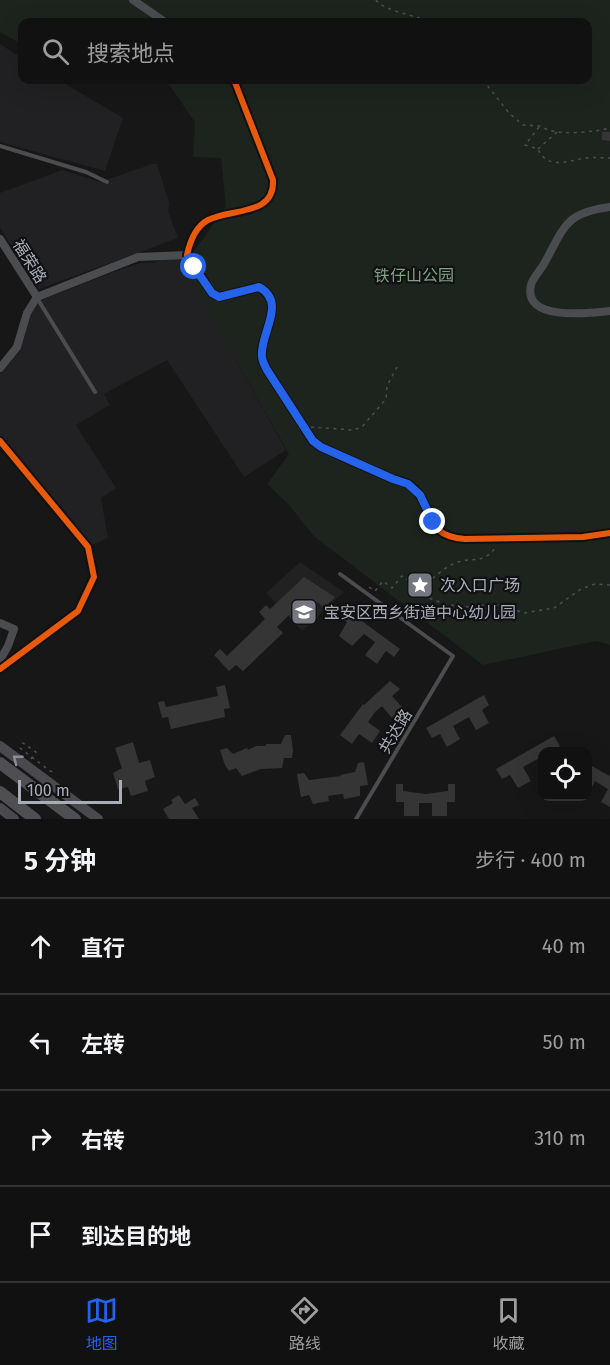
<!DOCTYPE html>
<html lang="zh">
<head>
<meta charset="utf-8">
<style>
  body { margin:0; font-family:"Fira Sans","Noto Sans SC",sans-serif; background:#1e1f1f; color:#f1f3f6 }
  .controls { position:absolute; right:18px; bottom:18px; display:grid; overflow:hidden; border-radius:12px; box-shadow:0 6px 24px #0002 }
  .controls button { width:54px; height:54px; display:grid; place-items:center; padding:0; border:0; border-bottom:2px solid #303131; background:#111; color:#f1f3f6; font:30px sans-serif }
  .scale { position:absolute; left:18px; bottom:15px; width:104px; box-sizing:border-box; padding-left:6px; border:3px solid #a8adb8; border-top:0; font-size:16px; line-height:21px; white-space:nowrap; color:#a8adb8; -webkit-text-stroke:4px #111113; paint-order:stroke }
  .stop { position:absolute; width:18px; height:18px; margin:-14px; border:4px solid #2563eb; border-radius:50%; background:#fff }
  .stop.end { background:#2563eb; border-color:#fff; box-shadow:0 2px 6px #0008 }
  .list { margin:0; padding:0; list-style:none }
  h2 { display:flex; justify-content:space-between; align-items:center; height:78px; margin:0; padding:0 24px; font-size:26px }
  h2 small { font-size:20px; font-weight:400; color:#9c9d9f }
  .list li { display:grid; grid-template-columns:39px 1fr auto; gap:18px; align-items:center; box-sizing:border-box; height:96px; padding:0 24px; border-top:2px solid #303131 }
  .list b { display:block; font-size:22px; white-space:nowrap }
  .list em { font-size:20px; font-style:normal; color:#9c9d9f }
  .icon { flex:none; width:33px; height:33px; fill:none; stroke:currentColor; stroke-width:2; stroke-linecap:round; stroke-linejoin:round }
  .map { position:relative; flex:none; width:610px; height:819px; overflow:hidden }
  .search { position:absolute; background:#111; box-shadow:0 6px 24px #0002; left:18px; right:18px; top:18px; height:66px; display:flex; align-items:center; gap:15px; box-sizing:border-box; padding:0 21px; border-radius:12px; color:#9c9d9f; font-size:22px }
  .sheet { height:462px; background:#111 }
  nav { display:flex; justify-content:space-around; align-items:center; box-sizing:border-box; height:84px; border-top:2px solid #303131; background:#111; font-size:16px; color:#9c9d9f }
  nav a { display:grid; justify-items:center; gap:3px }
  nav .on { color:#2563eb }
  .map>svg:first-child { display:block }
  .built { fill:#212123 }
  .green { fill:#1d241e }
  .building { fill:#353536 }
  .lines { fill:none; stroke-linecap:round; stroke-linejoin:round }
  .path { stroke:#4d4e52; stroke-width:1.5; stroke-dasharray:3 4.5; stroke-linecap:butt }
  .lane { stroke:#4b4c50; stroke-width:4 }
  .street { stroke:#4b4c50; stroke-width:8 }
  .secondary { stroke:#4a4a4e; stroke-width:10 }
  .primary { stroke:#4d4f52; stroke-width:12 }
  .cycleway-casing { stroke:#111113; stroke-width:10 }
  .cycleway { stroke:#e8590c; stroke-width:6 }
  .oneway { stroke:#8c8f98 }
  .route { stroke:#2563eb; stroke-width:8 }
  .labels { text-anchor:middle; stroke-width:4.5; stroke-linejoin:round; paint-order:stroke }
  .street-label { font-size:16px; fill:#a8adb8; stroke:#111113 }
  .park-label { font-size:16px; fill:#7fa381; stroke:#111113 }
  .poi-label { font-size:16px; fill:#a8adb8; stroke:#111113; text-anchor:start }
</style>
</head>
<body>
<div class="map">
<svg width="610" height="819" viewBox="0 0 610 819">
  <rect width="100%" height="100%" fill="#171717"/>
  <path class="built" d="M 0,44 L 22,58 L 22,80 L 59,80 L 123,118 L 105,171 L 0,142 Z
    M 152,164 L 157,164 L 169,203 L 168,211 L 178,238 L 39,289 L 0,228 L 0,193 L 62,170 L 100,182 Z
    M 179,253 L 184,267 L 286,450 L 244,477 L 167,360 L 104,394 L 110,405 L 76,425 L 116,488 L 101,498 L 108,538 L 90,546 L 0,436 L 0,374 L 21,348 L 31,314 L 39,301 L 111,273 L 140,263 L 153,263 Z
    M 300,562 L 344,592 L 302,631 L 266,593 Z"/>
  <path class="green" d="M 0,0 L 610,0 L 610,645 L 596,641 L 483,665 L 315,537 L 288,504 L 267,484 L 289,454 L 183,267 L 226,206 L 221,158 L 193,157 L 195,122 L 170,86 L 158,80 L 588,80 L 588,22 L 22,22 L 22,44 L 0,32 Z"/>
  <path class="building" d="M 602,132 L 610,132 L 610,141 L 602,140 Z
    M 304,577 L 335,597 L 324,608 L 318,602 L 295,622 L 289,615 L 277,627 L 283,633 L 243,671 L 236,665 L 229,671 L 214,655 L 220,649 L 227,656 L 265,619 L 259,612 L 266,605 L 270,609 Z
    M 347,610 L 400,649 L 394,657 L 386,651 L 377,664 L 365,655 L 375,642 L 364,634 L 352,646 L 339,636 L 347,622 L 341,618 Z
    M 390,681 L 400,689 L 392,696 L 403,708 L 392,718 L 382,706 L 375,712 L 368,722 L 380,731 L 372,743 L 359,734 L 352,744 L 340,735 L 363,704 L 364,705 Z
    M 225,685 L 230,708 L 224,709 L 225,717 L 171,729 L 168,717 L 162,718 L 158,702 L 164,701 L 166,707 L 218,696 L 216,687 Z
    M 484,695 L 489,705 L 482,710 L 489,723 L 476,730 L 469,717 L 453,726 L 460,739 L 447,747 L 440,734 L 432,738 L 426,728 Z
    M 285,735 L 291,735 L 293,751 L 292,758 L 284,758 L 282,768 L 261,769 L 242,776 L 236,768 L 229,771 L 225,765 L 220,750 L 227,748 L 233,754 L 247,748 L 248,750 L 256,746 L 266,746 L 266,744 L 281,744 Z
    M 554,736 L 560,746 L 551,752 L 543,752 L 543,756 L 523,767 L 531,781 L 518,788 L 510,775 L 502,779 L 496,769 Z
    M 133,742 L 139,763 L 150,760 L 155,777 L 145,781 L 148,791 L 131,796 L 128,787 L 118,789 L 113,773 L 122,768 L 115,748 Z
    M 364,762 L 368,785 L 360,786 L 360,796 L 344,799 L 343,794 L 341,794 L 328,796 L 329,801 L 313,804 L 309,795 L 301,797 L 297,774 L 304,773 L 309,780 L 341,776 L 340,775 L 355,772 L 358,763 Z
    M 588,764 L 610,776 L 610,807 L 601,802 L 608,789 L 595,781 L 588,795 Z
    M 396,784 L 403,784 L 403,791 L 426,794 L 448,791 L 448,784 L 455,784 L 455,802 L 447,802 L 447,816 L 432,816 L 432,803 L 419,803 L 419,816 L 404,816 L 404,802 L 396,802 Z
    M 179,795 L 185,804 L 195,798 L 199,805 L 192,808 L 199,819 L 169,819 L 163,809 L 173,803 L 171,800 Z"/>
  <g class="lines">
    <path class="path" d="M 376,0 C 384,11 417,16 432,22
      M 483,80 L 509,113 L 523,125 L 541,126 C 553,137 595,132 610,128
      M 539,127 L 525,145 L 538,149 C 547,170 568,161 585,158 C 594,157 602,158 610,158
      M 538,149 L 557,132
      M 311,427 L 353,430 L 362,427 L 386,399 L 387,386 L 397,367
      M 369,587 L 375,591 L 383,581 L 392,588 L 402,576 L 418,587 L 431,599 L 448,605 L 469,607 L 494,604 L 525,613 L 554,608 L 581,589 L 595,584 L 610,585
      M 421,588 C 431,580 441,570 453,564 C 470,555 481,567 496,547
      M 31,759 L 36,752 L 23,743 L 20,748 L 50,771 L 53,772 L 52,773"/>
    <path class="lane" d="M 0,146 L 86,172 L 107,182
      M 37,298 L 95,392
      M 340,574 L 453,656 L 356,819"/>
    <path class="street" d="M 133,0 L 165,22
      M 234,80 L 273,180 C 275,216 232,208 208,220 C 195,227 190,241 187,255 L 212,293 L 219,297 L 259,287 C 288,304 259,334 262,357 C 262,361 265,366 267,370 L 313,441 L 321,447 C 343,457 366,467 388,477 C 395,480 404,481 410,485 C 437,507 421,536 465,539 L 583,537 L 610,533
      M 610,207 C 565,213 565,226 545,262 C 541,270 533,277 531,285 C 522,322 591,313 610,311
      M 0,239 L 37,297
      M 0,368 L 17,347 L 27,313 L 37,297 L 138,257 L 187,255
      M 0,441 L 88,547 L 94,577 L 78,611 L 0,669
      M 0,623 L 14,629 L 8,646 L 0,660"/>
    <path class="secondary" d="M 0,746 L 98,819
      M 0,808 L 14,819"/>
    <path class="primary" d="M 0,763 L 75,819
      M 0,792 L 35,819"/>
    <defs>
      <path id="cycleway" d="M 234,80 L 273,180 C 275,216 232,208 208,220 C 195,227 190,241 187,255 L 212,293 L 219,297 L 259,287 C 288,304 259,334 262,357 C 262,361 265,366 267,370 L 313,441 L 321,447 C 343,457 366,467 388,477 C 395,480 404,481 410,485 C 437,507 421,536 465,539 L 583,537 L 610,533
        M 0,441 L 88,547 L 94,577 L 78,611 L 0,669"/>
    </defs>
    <use href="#cycleway" class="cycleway-casing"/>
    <use href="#cycleway" class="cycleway"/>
  </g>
  <defs><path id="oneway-chevron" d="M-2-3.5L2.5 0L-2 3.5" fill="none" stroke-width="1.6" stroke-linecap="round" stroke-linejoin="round" transform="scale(1.5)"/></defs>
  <use class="oneway" href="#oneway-chevron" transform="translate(17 759) rotate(-142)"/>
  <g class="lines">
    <path class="route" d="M 194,267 L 212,293 L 219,297 L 259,287 C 288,303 259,334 262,357 C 262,361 265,366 267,370 L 313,441 L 321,447 L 393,479 L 408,484 L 420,495 L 433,522"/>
  </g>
  <defs>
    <symbol id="sight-square" viewBox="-11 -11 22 22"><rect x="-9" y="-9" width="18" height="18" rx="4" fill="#757880" stroke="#111113"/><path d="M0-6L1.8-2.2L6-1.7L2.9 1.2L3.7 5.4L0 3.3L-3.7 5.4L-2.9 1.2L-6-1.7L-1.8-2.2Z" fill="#fff"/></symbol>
    <symbol id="school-square" viewBox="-11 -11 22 22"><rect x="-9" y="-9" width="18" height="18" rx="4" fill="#757880" stroke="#111113"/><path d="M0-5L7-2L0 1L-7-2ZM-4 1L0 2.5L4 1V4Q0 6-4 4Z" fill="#fff"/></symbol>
  </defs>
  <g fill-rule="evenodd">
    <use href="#sight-square" x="405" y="570" width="30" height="30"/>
    <use href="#school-square" x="289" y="597" width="30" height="30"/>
  </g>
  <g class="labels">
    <g class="street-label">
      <text transform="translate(30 261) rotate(58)" y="6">福荣路</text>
      <text transform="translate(395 731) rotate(-59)" y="6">共达路</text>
    </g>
    <g class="park-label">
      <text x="414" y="281">铁仔山公园</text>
    </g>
    <g class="poi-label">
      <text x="440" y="591">次入口广场</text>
      <text x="324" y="618">宝安区西乡街道中心幼儿园</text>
    </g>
  </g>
</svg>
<div class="controls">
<button><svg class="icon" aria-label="locate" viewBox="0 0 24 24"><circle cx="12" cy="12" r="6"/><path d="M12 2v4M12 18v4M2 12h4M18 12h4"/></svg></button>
</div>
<div class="scale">100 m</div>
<div class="stop" style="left:194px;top:267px"></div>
<div class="stop end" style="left:433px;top:522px"></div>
<div class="search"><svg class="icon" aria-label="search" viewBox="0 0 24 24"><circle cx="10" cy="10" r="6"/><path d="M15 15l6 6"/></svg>搜索地点</div>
</div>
<section class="sheet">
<h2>5 分钟<small>步行 · 400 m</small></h2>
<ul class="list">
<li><svg class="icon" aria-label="ahead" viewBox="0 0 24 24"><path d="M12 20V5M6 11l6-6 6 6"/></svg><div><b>直行</b></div><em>40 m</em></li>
<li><svg class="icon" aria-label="left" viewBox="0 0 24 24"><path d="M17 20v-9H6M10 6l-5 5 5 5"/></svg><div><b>左转</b></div><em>50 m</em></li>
<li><svg class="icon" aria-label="right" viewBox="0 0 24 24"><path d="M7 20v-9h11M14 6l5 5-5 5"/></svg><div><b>右转</b></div><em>310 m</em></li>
<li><svg class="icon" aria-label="arrive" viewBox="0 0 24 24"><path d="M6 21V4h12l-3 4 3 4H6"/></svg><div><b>到达目的地</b></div></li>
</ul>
</section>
<nav>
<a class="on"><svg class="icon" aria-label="map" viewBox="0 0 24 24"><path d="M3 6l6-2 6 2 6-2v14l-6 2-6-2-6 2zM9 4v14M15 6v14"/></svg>地图</a>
<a><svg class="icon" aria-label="directions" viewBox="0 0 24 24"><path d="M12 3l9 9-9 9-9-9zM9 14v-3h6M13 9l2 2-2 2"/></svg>路线</a>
<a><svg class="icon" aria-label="saved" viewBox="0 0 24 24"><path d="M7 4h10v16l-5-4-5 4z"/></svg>收藏</a>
</nav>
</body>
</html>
